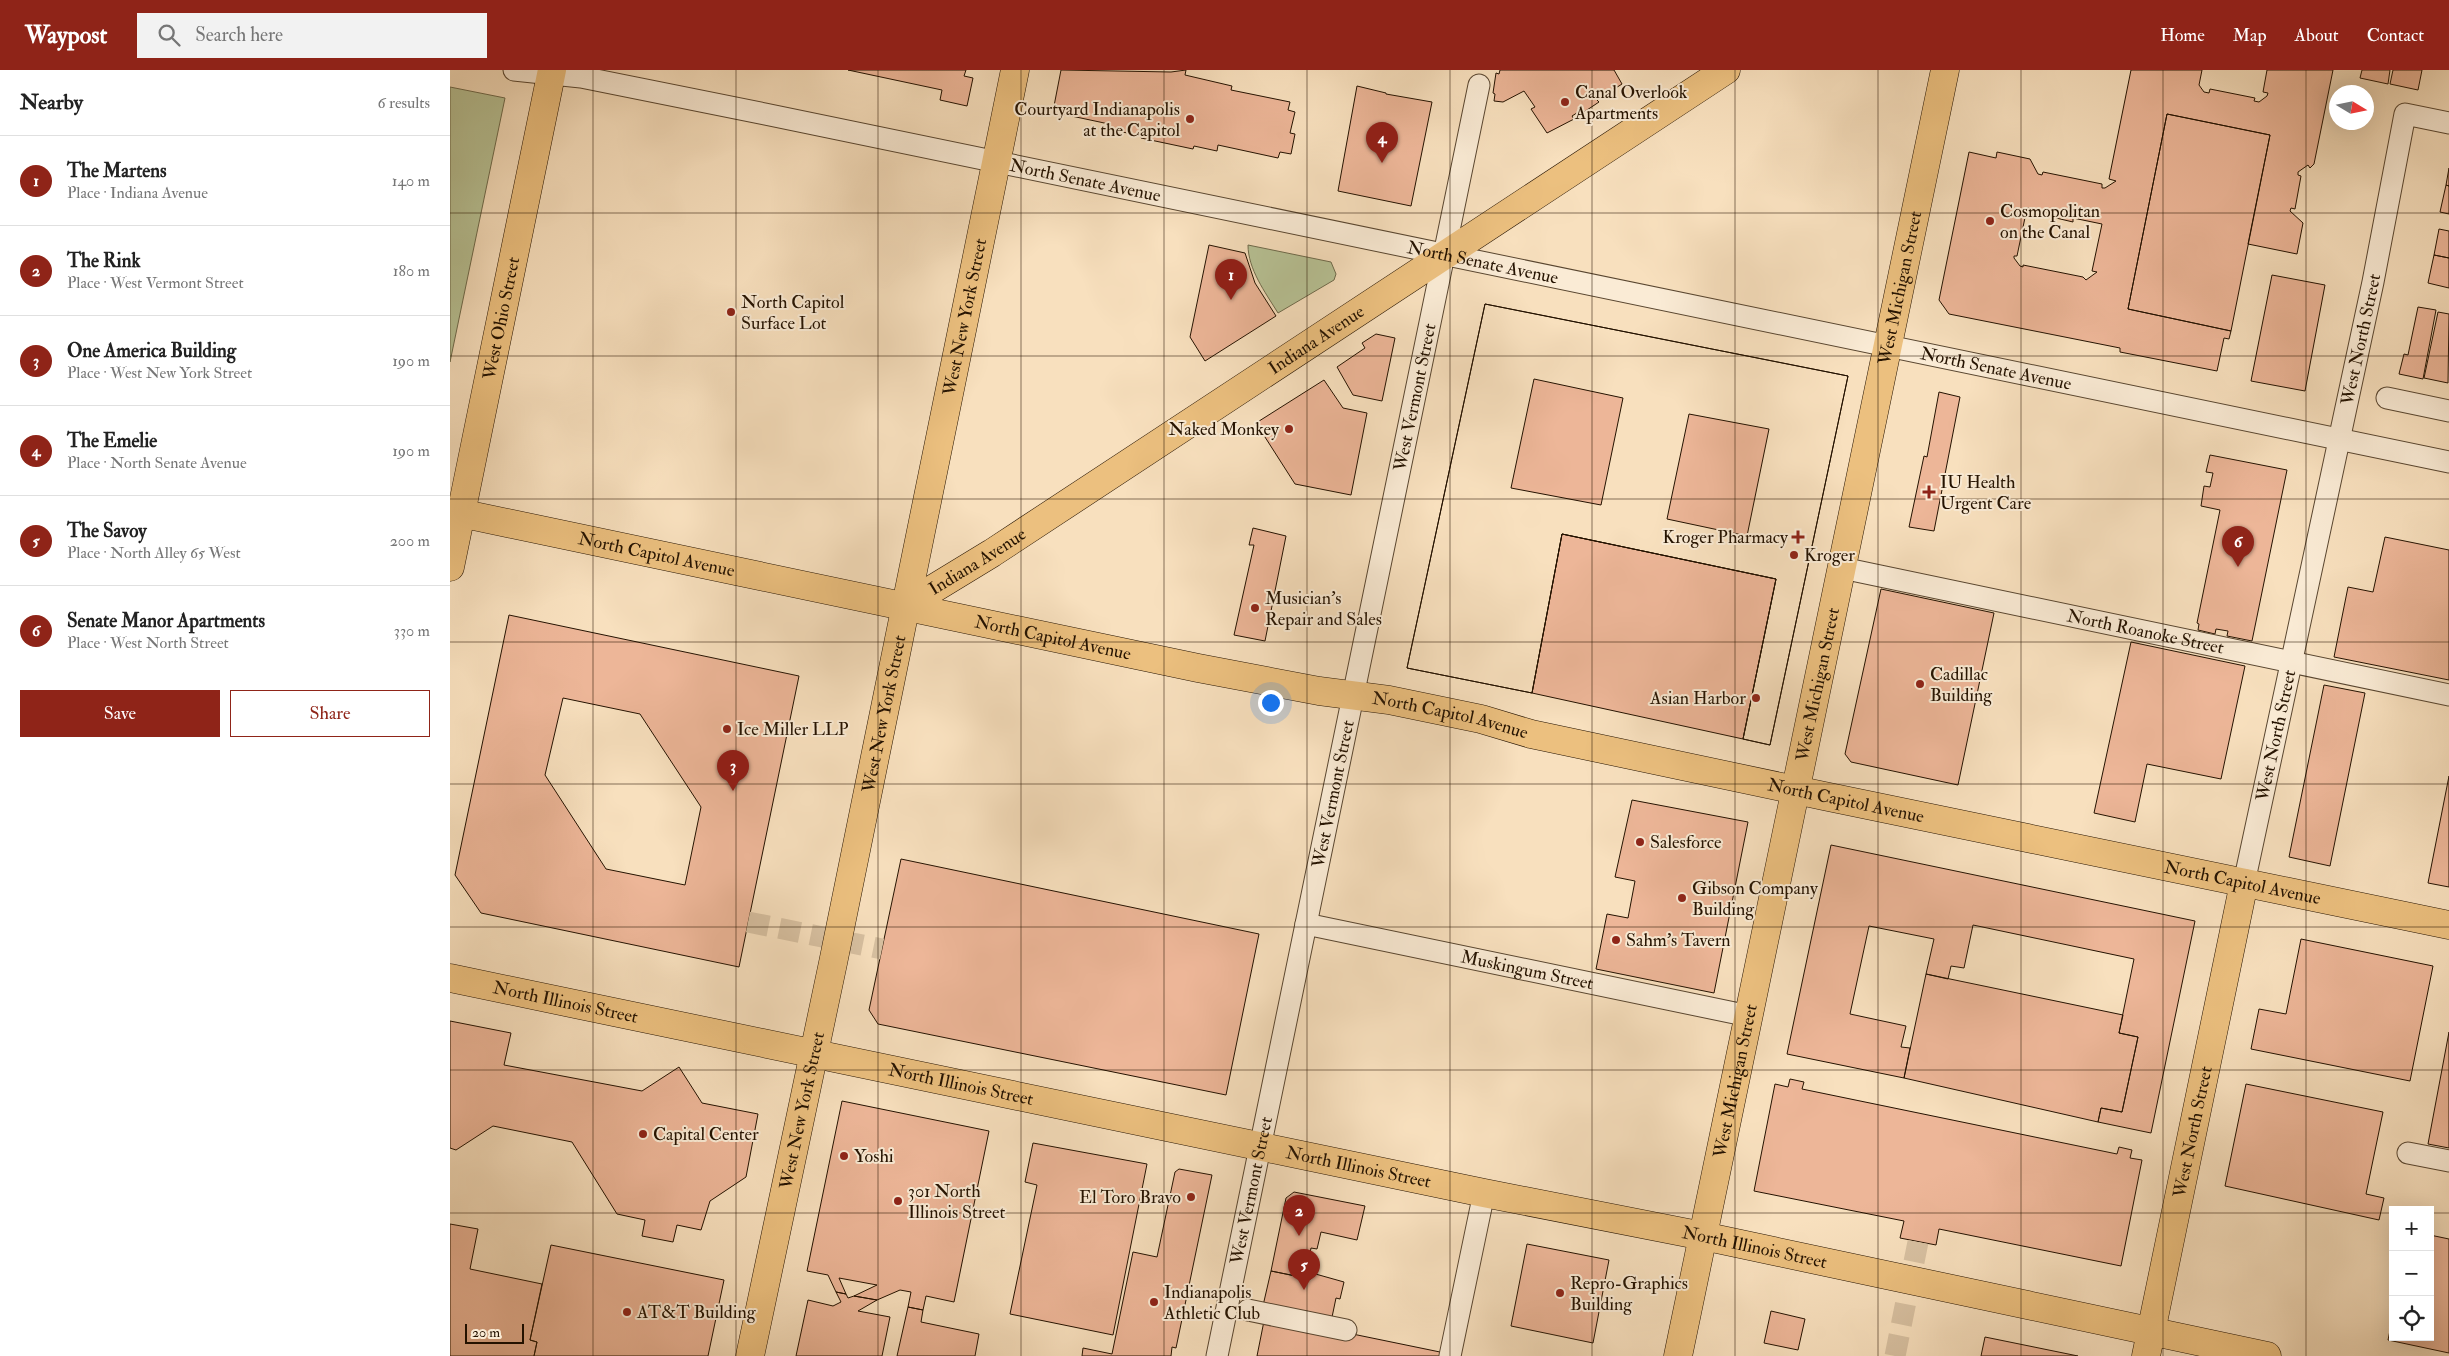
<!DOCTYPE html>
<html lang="en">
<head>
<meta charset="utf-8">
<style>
  body { margin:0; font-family:"IM FELL Double Pica",serif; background:#f2f2f2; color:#222 }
  .controls { position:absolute; right:15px; bottom:15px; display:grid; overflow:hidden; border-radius:0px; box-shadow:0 5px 20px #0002 }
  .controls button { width:45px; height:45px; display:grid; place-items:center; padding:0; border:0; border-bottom:1px solid #e0e0e0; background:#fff; color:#222; font:25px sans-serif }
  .compass { position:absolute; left:1879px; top:15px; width:45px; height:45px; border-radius:50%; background:#fff; box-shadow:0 5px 20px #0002; rotate:100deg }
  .scale { position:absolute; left:15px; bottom:12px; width:59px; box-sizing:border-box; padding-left:5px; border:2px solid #241200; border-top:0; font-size:14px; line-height:18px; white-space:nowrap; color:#241200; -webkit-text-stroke:4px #faebd5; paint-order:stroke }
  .you { position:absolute; left:820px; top:632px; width:18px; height:18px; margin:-12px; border:4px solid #fff; border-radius:50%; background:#1a73e8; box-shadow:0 0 0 8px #1a73e833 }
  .badge { display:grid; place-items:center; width:32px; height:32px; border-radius:50%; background:#8f2418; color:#fff; font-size:16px; font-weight:700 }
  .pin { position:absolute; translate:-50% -41px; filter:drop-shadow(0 1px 2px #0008) }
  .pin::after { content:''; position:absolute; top:26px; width:18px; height:15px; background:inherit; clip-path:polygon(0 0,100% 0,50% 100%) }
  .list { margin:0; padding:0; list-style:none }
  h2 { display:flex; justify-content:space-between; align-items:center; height:65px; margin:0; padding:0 20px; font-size:21px }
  h2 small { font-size:16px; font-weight:400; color:#767676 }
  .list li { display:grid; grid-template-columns:32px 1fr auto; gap:15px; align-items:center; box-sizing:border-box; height:90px; padding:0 20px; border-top:1px solid #e0e0e0 }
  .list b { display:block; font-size:19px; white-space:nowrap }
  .list p { margin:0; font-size:16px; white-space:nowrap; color:#767676 }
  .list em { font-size:16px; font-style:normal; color:#767676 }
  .actions { display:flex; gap:10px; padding:15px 20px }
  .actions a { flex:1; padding:11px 0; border:1px solid #8f2418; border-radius:0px; text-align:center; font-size:18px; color:#8f2418 }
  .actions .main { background:#8f2418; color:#fff }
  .icon { flex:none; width:28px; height:28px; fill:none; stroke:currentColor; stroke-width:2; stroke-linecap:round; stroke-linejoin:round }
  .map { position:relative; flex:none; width:1999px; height:1286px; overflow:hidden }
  header { display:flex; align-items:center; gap:30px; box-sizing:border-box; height:70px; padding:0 25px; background:#8f2418; color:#fff }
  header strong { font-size:24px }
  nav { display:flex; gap:28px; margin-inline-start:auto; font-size:18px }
  .search { width:350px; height:45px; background:#f2f2f2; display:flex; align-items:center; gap:12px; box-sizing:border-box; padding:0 18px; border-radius:0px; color:#767676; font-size:19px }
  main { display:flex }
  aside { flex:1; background:#fff }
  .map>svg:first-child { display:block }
  .green { fill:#b8c396; stroke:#6e6a4b }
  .building { fill:#edb698; stroke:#241200; fill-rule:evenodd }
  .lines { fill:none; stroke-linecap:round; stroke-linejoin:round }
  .minor-tunnel { stroke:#d8c1a2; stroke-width:21; stroke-dasharray:21 11; stroke-linecap:butt }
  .minor-casing { stroke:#594630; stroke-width:23 }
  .major-casing { stroke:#241200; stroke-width:29 }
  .minor { stroke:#faebd5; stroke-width:21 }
  .major { stroke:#ecc07f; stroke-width:28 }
  .grid { fill:none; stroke:#241200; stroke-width:1; stroke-opacity:0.55 }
  .poi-dot { fill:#8f2418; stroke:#faebd5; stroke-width:2 }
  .labels { text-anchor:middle; stroke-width:4; stroke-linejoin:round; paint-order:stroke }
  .poi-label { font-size:18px; fill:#241200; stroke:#faebd5; text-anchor:start }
  .street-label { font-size:18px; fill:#241200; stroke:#faebd5 }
</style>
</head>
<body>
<header>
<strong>Waypost</strong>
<div class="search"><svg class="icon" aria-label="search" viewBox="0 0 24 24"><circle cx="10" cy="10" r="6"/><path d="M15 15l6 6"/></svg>Search here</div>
<nav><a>Home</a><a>Map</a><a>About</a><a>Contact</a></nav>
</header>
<main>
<aside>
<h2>Nearby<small>6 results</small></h2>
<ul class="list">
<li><span class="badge">1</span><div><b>The Martens</b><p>Place · Indiana Avenue</p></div><em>140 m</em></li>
<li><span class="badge">2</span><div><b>The Rink</b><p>Place · West Vermont Street</p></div><em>180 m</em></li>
<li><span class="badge">3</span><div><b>One America Building</b><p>Place · West New York Street</p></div><em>190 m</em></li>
<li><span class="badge">4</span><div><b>The Emelie</b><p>Place · North Senate Avenue</p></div><em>190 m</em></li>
<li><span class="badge">5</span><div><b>The Savoy</b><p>Place · North Alley 65 West</p></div><em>200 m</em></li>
<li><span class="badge">6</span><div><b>Senate Manor Apartments</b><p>Place · West North Street</p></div><em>330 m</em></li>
</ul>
<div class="actions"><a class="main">Save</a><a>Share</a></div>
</aside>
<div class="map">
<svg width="1999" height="1286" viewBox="0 0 1999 1286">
  <rect width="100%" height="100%" fill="#f8e0be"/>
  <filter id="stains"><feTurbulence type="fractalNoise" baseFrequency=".004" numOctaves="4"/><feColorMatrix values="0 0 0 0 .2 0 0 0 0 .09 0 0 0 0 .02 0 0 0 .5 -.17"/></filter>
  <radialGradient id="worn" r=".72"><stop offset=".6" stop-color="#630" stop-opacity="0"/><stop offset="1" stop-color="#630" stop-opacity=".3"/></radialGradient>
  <path class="green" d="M 0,17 L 55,28 L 0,292 Z
    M 798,175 L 881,192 L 886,204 L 884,210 L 828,243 C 815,222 798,199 798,175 Z"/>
  <path class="building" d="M 398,0 L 516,0 L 514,6 L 523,8 L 517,36 L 490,30 L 492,20 Z
    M 611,0 L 721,2 L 736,0 L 735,5 L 782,16 L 781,20 L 840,32 L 838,40 L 845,42 L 840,63 L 845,64 L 841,84 L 830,82 L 828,88 L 768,75 L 767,81 L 744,76 L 743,79 L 691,68 L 692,66 L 658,59 L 659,54 L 612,44 L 613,38 L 604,36 Z
    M 1050,0 L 1164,0 L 1172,14 L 1147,30 L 1149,32 L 1131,44 L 1130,41 L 1122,46 L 1124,49 L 1097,63 L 1081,39 L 1085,37 L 1074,21 L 1053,32 L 1044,31 L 1045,24 L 1043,23 L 1046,3 L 1049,4 Z
    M 1681,0 L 1752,0 L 1749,15 L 1754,22 L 1759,23 L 1760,19 L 1805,28 L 1804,31 L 1809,32 L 1817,26 L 1818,23 L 1813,22 L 1817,0 L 1883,0 L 1864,94 L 1860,98 L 1858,95 L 1848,102 L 1848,105 L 1851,106 L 1845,139 L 1841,138 L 1840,141 L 1853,153 L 1847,184 L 1798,174 L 1820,65 L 1717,44 L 1678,239 L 1781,261 L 1779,269 L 1774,268 L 1767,301 L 1670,282 L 1670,278 L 1499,244 L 1489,230 L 1519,82 L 1546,88 L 1547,82 L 1580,89 L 1588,104 L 1592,105 L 1593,102 L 1652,114 L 1652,118 L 1655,118 L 1666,111 L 1659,109 ZM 1577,138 L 1607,144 L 1606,148 L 1623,152 L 1623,148 L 1652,154 L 1642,201 L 1647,202 L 1636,210 L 1633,207 L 1573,195 L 1573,197 L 1570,196 L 1564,188 L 1564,186 L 1567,186 Z
    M 1912,0 L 1940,0 L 1938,14 L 1910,8 Z
    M 1943,0 L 1972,0 L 1968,20 L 1940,14 Z
    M 907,16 L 936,23 L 936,24 L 982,32 L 961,136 L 888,121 Z
    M 1717,44 L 1820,65 L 1781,261 L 1678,239 Z
    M 1999,98 L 1999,116 L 1996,115 Z
    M 1996,115 L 1999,116 L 1999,144 L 1990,142 Z
    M 1989,159 L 1999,161 L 1999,188 L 1984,185 Z
    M 759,175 L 795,183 L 805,213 L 826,246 L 755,291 L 740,267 Z
    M 1984,185 L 1999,188 L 1999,218 L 1978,213 Z
    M 1822,205 L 1875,215 L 1855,321 L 1801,311 Z
    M 1035,234 L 1398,306 L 1320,675 L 1293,669 L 1326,509 L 1112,464 L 1082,623 L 957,598 ZM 1084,309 L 1173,328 L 1151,435 L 1061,418 ZM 1239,344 L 1319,359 L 1297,466 L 1217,449 Z
    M 1035,234 L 1398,306 L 1320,675 L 1293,669 L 1326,509 L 1112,464 L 1082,623 L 957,598 Z
    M 1968,237 L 1986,240 L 1973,309 L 1949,304 L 1954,284 L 1958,285 Z
    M 1988,242 L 1999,244 L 1998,313 L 1974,308 Z
    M 926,264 L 945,268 L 932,331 L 903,325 L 887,297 L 915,278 L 912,273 Z
    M 874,310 L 893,338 L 917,343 L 901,425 L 845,414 L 806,353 Z
    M 1489,322 L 1510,327 L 1484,461 L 1459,457 L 1474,386 L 1477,387 Z
    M 1760,385 L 1837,400 L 1802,571 L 1777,566 L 1778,561 L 1766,559 L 1765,564 L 1748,560 L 1749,554 L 1747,553 L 1770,440 L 1751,436 L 1754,416 L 1760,417 L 1763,403 L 1756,402 Z
    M 803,458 L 836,466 L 815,571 L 784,565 L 804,475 L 799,475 Z
    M 1112,464 L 1326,509 L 1293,669 L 1082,623 Z
    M 1935,467 L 1999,480 L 1999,610 L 1884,587 L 1898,517 L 1923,522 Z
    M 1431,519 L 1544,543 L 1508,715 L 1401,692 L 1395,684 Z
    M 59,545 L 349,606 L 289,897 L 31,843 L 5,805 ZM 113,628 L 190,644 L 251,737 L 235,815 L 156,799 L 95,705 Z
    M 1681,572 L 1795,596 L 1771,709 L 1697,694 L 1685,752 L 1644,743 Z
    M 1874,615 L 1915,623 L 1880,796 L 1839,787 Z
    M 1999,706 L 1999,817 L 1978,813 Z
    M 1182,730 L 1298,752 L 1264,923 L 1146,899 L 1157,844 L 1178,848 L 1185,811 L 1165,807 Z
    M 1381,775 L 1745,851 L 1701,1063 L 1648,1052 L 1651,1038 L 1672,1042 L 1688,967 L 1669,963 L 1684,889 L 1523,855 L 1514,898 L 1501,896 L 1498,909 L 1476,904 L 1484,869 L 1419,856 L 1400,944 L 1456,956 L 1451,977 L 1460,978 L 1454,1008 L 1337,984 Z
    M 451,789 L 809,864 L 776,1025 L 428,954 L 419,940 Z
    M 1851,869 L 1983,896 L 1960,1011 L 1801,979 L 1809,939 L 1836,944 Z
    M 1476,904 L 1673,945 L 1669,963 L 1688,967 L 1672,1042 L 1651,1038 L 1648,1052 L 1454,1008 Z
    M 0,951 L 61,963 L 54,995 L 192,1021 L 229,997 L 252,1033 L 308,1044 L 296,1107 L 260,1131 L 251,1160 L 227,1155 L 223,1172 L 192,1166 L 195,1150 L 167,1144 L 122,1072 L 43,1056 L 6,1080 L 0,1078 Z
    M 1999,962 L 1999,1078 L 1978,1074 Z
    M 1340,1009 L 1354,1012 L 1352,1019 L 1667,1084 L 1669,1077 L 1682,1080 L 1680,1088 L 1692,1090 L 1671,1196 L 1489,1159 L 1486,1175 L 1450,1168 L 1454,1151 L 1304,1121 L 1325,1014 L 1338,1017 Z
    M 1796,1014 L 1933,1042 L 1916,1124 L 1934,1128 L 1929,1150 L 1775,1116 Z
    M 392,1031 L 539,1061 L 504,1232 L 476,1226 L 473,1240 L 458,1237 L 461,1222 L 450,1220 L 427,1230 L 404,1226 L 427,1215 L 389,1208 L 396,1224 L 386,1222 L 378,1205 L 357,1201 Z
    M 583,1073 L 697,1094 L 663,1265 L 560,1244 L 587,1115 L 575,1112 Z
    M 729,1099 L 762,1105 L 726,1278 L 722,1277 L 721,1286 L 632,1286 L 633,1278 L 662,1284 L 683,1182 L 707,1187 L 725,1102 Z
    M 844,1122 L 915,1136 L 907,1170 L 871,1162 L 867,1179 L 861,1178 L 855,1208 L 821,1201 L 836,1128 Z
    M 0,1154 L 28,1159 L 20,1199 L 92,1214 L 80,1270 L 87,1272 L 84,1286 L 0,1286 Z
    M 1980,1165 L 1999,1169 L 1999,1283 L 1938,1270 L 1943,1246 L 1943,1267 L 1980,1267 Z
    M 1077,1174 L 1159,1190 L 1143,1273 L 1061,1256 Z
    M 101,1175 L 274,1210 L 258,1286 L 84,1286 L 87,1272 L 80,1270 Z
    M 821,1201 L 861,1209 L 862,1203 L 894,1212 L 890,1229 L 886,1228 L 881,1252 L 812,1240 Z
    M 386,1222 L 396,1224 L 398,1228 L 404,1226 L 427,1230 L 408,1241 L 440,1247 L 432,1286 L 346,1286 L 358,1230 L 383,1236 L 391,1232 Z
    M 458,1237 L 473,1240 L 471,1252 L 529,1264 L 525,1286 L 447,1286 Z
    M 1321,1241 L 1355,1249 L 1348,1280 L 1314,1273 Z
    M 815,1246 L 990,1282 L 990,1286 L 807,1286 Z
    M 1535,1267 L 1628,1286 L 1531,1286 Z"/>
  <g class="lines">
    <path class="minor-tunnel" d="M 298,852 L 432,879
      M 1445,1286 L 1468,1172"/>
    <defs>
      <g id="minor">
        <path id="s1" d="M 64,0 L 131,7 L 315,44 L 1999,392"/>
        <path d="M 1937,328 L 1999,341"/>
        <path id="s2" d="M 1392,498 L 1999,625"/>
        <path id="s3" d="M 1794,813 L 1923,212 L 1955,44 L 1999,53"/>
        <path id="s4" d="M 856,854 L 1299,946"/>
        <path d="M 1958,1083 L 1999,1091"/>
        <path d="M 798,1240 L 896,1260"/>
        <path id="s5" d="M 767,1286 L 1029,15"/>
        <path d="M 1000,1286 L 1034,1123"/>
      </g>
      <g id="major">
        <path id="s6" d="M 0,441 L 748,598 L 869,621 L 939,630 L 1031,649 L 1081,664 L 1374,726 L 1999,855"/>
        <path id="s7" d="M 0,497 L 102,0"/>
        <path id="s8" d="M 455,536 L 542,483 L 1276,0"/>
        <path id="s9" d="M 0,908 L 1034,1123 L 1253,1166 L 1817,1286"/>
        <path id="s10" d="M 300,1286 L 383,893 L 565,0"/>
        <path id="s11" d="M 1228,1286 L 1495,0"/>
        <path id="s12" d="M 1696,1286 L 1794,813"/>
      </g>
    </defs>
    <use href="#minor" class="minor-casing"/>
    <use href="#major" class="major-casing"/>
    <use href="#minor" class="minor"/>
    <use href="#major" class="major"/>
  </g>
  <path class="grid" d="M 143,0 L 143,1286M 286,0 L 286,1286M 428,0 L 428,1286M 571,0 L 571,1286M 714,0 L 714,1286M 857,0 L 857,1286M 1000,0 L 1000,1286M 1142,0 L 1142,1286M 1285,0 L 1285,1286M 1428,0 L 1428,1286M 1571,0 L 1571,1286M 1713,0 L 1713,1286M 1856,0 L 1856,1286M 0,143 L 1999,143M 0,286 L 1999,286M 0,429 L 1999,429M 0,572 L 1999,572M 0,714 L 1999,714M 0,857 L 1999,857M 0,1000 L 1999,1000M 0,1143 L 1943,1143M 1980,1143 L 1999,1143"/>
  <g class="poi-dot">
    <circle cx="1115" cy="32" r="5"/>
    <circle cx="740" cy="49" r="5"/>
    <circle cx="1540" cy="151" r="5"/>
    <circle cx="281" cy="242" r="5"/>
    <circle cx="839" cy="359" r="5"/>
    <path d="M1476.5 414.5h5v5h5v5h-5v5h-5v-5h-5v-5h5z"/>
    <path d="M1345.5 459.5h5v5h5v5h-5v5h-5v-5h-5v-5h5z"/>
    <circle cx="1344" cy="485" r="5"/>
    <circle cx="805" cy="538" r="5"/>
    <circle cx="1470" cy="614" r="5"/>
    <circle cx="1306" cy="628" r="5"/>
    <circle cx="277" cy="659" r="5"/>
    <circle cx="1190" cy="772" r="5"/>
    <circle cx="1232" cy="828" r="5"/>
    <circle cx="1166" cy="870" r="5"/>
    <circle cx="193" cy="1064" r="5"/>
    <circle cx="394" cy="1086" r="5"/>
    <circle cx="741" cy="1127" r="5"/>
    <circle cx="448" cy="1131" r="5"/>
    <circle cx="1110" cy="1223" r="5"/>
    <circle cx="704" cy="1232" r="5"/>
    <circle cx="177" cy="1242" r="5"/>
  </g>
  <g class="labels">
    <g class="poi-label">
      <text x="1125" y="28">Canal Overlook<tspan x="1125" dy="21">Apartments</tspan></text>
      <text x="730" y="45" text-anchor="end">Courtyard Indianapolis<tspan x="730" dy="21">at the Capitol</tspan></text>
      <text x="1550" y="147">Cosmopolitan<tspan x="1550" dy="21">on the Canal</tspan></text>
      <text x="291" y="238">North Capitol<tspan x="291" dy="21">Surface Lot</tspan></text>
      <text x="829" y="365" text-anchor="end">Naked Monkey</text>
      <text x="1490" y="418">IU Health<tspan x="1490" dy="21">Urgent Care</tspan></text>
      <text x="1338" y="473" text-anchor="end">Kroger Pharmacy</text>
      <text x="1354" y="491">Kroger</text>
      <text x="815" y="534">Musician's<tspan x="815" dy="21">Repair and Sales</tspan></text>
      <text x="1480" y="610">Cadillac<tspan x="1480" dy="21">Building</tspan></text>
      <text x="1296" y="634" text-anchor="end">Asian Harbor</text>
      <text x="287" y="665">Ice Miller LLP</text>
      <text x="1200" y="778">Salesforce</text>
      <text x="1242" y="824">Gibson Company<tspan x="1242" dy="21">Building</tspan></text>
      <text x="1176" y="876">Sahm's Tavern</text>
      <text x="203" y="1070">Capital Center</text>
      <text x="404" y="1092">Yoshi</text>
      <text x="458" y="1127">301 North<tspan x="458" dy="21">Illinois Street</tspan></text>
      <text x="731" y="1133" text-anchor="end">El Toro Bravo</text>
      <text x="1120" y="1219">Repro-Graphics<tspan x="1120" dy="21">Building</tspan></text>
      <text x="714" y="1228">Indianapolis<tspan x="714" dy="21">Athletic Club</tspan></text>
      <text x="187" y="1248">AT&amp;T Building</text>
    </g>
    <g class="street-label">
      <text dy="6" stroke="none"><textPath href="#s1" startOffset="582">North Senate Avenue</textPath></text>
      <text dy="6" stroke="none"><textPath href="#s1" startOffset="988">North Senate Avenue</textPath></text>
      <text dy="6" stroke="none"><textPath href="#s11" startOffset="1091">West Michigan Street</textPath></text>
      <text dy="6" stroke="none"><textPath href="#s10" startOffset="1061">West New York Street</textPath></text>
      <text dy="6" stroke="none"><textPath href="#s7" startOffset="254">West Ohio Street</textPath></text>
      <text dy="6" stroke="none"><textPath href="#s3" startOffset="556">West North Street</textPath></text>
      <text dy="6" stroke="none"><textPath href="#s8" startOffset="490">Indiana Avenue</textPath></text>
      <text dy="6" stroke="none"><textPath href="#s1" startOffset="1512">North Senate Avenue</textPath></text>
      <text dy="6" stroke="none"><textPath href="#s5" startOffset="979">West Vermont Street</textPath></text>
      <text dy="6" stroke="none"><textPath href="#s6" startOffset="211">North Capitol Avenue</textPath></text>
      <text dy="6" stroke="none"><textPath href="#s8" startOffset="85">Indiana Avenue</textPath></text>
      <text dy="6" stroke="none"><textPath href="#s2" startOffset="310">North Roanoke Street</textPath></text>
      <text dy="6" stroke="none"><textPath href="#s6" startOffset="616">North Capitol Avenue</textPath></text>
      <text dy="6" stroke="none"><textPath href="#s11" startOffset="686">West Michigan Street</textPath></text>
      <text dy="6" stroke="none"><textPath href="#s10" startOffset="656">West New York Street</textPath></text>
      <text dy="6" stroke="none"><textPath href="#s6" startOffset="1021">North Capitol Avenue</textPath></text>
      <text dy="6" stroke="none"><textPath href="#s3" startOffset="151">West North Street</textPath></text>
      <text dy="6" stroke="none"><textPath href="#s5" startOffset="574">West Vermont Street</textPath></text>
      <text dy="6" stroke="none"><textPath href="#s6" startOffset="1426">North Capitol Avenue</textPath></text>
      <text dy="6" stroke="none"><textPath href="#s6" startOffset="1831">North Capitol Avenue</textPath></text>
      <text dy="6" stroke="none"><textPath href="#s4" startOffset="226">Muskingum Street</textPath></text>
      <text dy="6" stroke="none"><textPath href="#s9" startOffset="118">North Illinois Street</textPath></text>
      <text dy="6" stroke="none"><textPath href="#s11" startOffset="281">West Michigan Street</textPath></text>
      <text dy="6" stroke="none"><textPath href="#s9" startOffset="522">North Illinois Street</textPath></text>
      <text dy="6" stroke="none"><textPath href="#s10" startOffset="251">West New York Street</textPath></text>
      <text dy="6" stroke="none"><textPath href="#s12" startOffset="229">West North Street</textPath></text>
      <text dy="6" stroke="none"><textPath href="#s9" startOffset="928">North Illinois Street</textPath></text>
      <text dy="6" stroke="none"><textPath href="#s5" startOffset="169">West Vermont Street</textPath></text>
      <text dy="6" stroke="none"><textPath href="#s9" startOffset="1332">North Illinois Street</textPath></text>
    </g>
  </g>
  <rect width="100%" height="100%" filter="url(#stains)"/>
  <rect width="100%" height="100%" fill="url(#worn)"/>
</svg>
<div class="controls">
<button>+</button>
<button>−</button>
<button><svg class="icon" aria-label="locate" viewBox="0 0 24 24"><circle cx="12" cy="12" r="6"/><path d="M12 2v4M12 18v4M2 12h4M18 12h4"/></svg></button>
</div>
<svg class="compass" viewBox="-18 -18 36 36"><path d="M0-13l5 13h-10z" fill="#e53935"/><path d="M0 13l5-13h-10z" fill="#767676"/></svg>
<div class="scale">20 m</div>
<div class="you"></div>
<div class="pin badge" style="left:781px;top:230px">1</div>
<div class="pin badge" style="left:849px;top:1166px">2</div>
<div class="pin badge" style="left:283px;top:721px">3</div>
<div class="pin badge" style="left:932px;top:93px">4</div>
<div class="pin badge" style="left:854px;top:1220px">5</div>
<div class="pin badge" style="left:1788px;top:497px">6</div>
</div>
</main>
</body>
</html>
